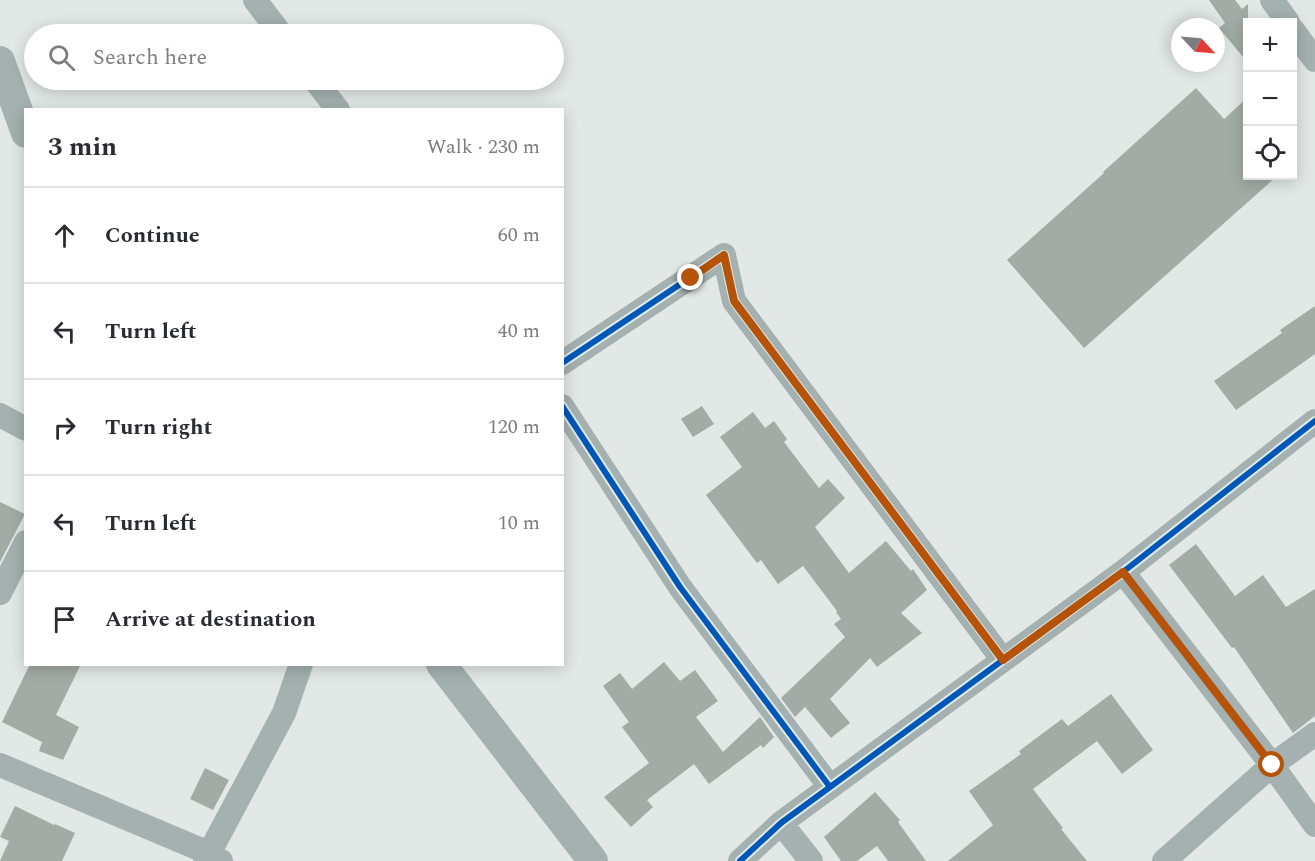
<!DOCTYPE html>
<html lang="en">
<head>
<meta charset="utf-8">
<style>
  body { margin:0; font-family:Spectral,serif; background:#f2f2f3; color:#2b2b33 }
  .controls { position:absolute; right:18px; top:18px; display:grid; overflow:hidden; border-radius:0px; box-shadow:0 3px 15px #0003 }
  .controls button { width:54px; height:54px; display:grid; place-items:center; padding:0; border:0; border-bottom:2px solid #e1e1e2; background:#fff; color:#2b2b33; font:30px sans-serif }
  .compass { position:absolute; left:1171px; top:18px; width:54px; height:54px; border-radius:50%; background:#fff; box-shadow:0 3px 15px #0003; rotate:116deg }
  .stop { position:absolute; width:18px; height:18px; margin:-14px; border:4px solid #b45309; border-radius:50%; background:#fff }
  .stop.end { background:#b45309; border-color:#fff; box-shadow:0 2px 6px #0008 }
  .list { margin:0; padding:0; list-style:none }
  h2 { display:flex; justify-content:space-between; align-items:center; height:78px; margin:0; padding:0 24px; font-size:26px }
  h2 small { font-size:20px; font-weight:400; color:#7c7c81 }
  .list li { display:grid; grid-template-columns:39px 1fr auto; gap:18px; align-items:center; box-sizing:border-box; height:96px; padding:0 24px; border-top:2px solid #e1e1e2 }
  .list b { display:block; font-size:22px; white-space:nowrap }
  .list em { font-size:20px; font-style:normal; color:#7c7c81 }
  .icon { flex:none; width:33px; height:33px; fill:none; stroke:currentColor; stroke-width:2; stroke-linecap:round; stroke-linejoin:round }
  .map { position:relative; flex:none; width:1315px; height:861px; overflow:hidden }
  .search { position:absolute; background:#fff; box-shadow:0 3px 15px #0003; left:24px; top:24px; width:540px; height:66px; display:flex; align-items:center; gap:15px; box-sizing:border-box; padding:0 21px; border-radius:33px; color:#7c7c81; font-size:22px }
  .panel { position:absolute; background:#fff; box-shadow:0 3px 15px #0003; left:24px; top:108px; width:540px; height:558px; border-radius:0px }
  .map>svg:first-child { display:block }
  .building { fill:#a3aba6 }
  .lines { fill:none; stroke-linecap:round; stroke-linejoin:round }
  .minor { stroke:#a4b1b0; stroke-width:24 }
  .tertiary { stroke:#a4b1b0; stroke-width:30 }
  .cycleway-casing { stroke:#dfebe7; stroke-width:10 }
  .cycleway { stroke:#0057b8; stroke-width:6 }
  .route { stroke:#b45309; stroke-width:8 }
</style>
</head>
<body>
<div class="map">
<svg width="1315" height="861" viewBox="0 0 1315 861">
  <rect width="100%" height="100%" fill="#e2e8e6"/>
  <path class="building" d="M 1209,0 L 1235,0 L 1242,9 L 1248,4 L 1248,63 L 1219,28 L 1225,23 Z
    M 1196,88 L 1224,119 L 1248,97 L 1248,176 L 1277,176 L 1084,348 L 1007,260 L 1104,173 L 1103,172 Z
    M 1315,306 L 1315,354 L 1236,410 L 1214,381 L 1282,333 L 1280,330 Z
    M 702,406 L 714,424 L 693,437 L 681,419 Z
    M 753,412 L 765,428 L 774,421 L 787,439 L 784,442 L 819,488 L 828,479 L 845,498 L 815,527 L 849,573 L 886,541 L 911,571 L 913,569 L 927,590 L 901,613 L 922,633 L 877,667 L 870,658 L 830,699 L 850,723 L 831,738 L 805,707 L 795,717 L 781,698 L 845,637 L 834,624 L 841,619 L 836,612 L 837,611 L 803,566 L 778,584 L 761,560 L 757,563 L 706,495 L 742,467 L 720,437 Z
    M 0,502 L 25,514 L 0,562 Z
    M 1196,544 L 1235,596 L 1263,575 L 1286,607 L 1315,589 L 1315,716 L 1293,733 L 1234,647 L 1232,648 L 1169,565 Z
    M 664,662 L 680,681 L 695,670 L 718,701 L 696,717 L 723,752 L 760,717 L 774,737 L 763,748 L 761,745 L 709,784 L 694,764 L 647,800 L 653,807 L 631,827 L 604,797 L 649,763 L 622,727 L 629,722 L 603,686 L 620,673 L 632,689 Z
    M 30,664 L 81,664 L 56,715 L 79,727 L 63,760 L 39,751 L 42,742 L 2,722 Z
    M 1111,694 L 1153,750 L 1122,774 L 1097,741 L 1033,789 L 1063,828 L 1061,829 L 1087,861 L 948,861 L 993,825 L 969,791 L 1021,754 L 1019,751 L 1062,719 L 1068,726 Z
    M 205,768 L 229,780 L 213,810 L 190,799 Z
    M 875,792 L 900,820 L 898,822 L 926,861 L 888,861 L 877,846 L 857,861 L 841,861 L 824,837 Z
    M 15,806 L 54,825 L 55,824 L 75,833 L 62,861 L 0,861 L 9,841 L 0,837 Z"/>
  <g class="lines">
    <path class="minor" d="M 255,0 L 281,34
      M 1272,0 L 1288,22
      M 1292,29 L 1315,60
      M 315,80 L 338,110
      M 562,363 L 724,255 L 734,301 L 1003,660
      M 562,406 L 680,587 L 830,787
      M 0,415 L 26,429
      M 1123,572 L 1272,765 L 1315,825
      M 0,593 L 26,542
      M 0,765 L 209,853 L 221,861
      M 781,823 L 811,861
      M 205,861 L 284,713 L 301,664
      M 740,861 L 781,823 L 1123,572 L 1315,421
      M 1164,861 L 1272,765 L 1315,734"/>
    <path class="tertiary" d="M 0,61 L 26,133
      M 441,664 L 593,861"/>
    <defs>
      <path id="cycleway" d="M 562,363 L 724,255 L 734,301 L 1003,660
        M 562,406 L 680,587 L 830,787
        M 740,861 L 781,823 L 1123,572 L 1315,421"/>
    </defs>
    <use href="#cycleway" class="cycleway-casing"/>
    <use href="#cycleway" class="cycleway"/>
  </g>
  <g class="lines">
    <path class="route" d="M 691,278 L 724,255 L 734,301 L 1003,660 L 1123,572 L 1272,765"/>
  </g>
</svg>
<div class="controls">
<button>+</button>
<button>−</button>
<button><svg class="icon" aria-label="locate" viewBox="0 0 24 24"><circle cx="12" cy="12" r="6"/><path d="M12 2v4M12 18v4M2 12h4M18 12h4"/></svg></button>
</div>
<svg class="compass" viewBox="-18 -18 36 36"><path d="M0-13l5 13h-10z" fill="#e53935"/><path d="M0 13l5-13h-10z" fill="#7c7c81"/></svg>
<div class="stop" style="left:1272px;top:765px"></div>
<div class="stop end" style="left:691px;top:278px"></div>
<div class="search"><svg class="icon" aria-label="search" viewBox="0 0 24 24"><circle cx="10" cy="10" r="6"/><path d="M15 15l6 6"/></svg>Search here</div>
<section class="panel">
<h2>3 min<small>Walk · 230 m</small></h2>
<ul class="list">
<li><svg class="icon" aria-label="ahead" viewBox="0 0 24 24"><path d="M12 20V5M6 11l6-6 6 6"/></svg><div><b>Continue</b></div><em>60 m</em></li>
<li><svg class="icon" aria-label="left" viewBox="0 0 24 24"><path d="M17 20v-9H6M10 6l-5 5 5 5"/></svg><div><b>Turn left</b></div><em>40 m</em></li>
<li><svg class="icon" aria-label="right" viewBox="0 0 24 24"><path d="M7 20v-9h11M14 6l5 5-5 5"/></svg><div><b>Turn right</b></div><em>120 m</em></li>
<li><svg class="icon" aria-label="left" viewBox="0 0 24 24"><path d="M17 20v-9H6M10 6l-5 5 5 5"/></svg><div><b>Turn left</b></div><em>10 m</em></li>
<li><svg class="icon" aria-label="arrive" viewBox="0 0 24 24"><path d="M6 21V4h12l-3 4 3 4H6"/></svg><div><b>Arrive at destination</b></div></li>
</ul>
</section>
</div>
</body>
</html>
